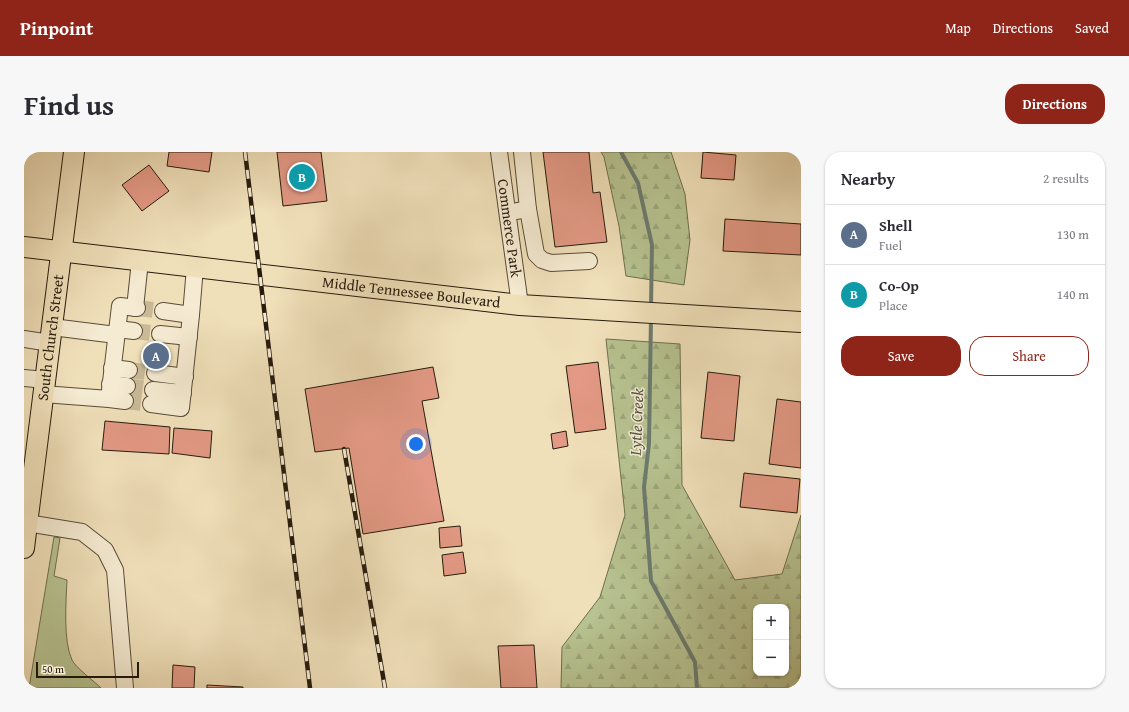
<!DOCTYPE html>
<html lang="en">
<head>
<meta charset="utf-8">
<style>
  body { margin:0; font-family:"Gentium Book Plus",serif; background:#f7f7f7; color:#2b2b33 }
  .controls { position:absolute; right:12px; bottom:12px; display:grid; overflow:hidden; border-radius:8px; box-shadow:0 1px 3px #0004 }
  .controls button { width:36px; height:36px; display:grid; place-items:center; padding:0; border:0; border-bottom:1px solid #e1e1e2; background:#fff; color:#2b2b33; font:20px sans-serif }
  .scale { position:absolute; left:12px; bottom:10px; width:103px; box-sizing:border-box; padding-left:4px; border:2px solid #271b0d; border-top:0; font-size:11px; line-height:14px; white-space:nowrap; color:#271b0d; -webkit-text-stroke:3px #f5ebd2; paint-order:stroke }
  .you { position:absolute; left:392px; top:292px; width:14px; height:14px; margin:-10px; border:3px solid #fff; border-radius:50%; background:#1a73e8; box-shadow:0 0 0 6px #1a73e833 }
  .badge { display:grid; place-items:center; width:26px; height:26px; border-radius:50%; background:#8f2418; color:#fff; font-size:13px; font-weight:700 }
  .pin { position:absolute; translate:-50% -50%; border:2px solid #fff; box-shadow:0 1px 4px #0006 }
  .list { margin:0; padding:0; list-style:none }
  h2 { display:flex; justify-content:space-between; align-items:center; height:52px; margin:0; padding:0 16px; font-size:17px }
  h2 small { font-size:13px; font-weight:400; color:#7c7c81 }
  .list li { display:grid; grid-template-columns:26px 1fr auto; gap:12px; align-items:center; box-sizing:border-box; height:60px; padding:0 16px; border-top:1px solid #e1e1e2 }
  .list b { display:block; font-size:15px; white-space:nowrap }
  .list p { margin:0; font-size:13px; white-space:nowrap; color:#7c7c81 }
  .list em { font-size:13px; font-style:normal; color:#7c7c81 }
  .actions { display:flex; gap:8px; padding:12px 16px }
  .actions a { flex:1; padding:9px 0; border:1px solid #8f2418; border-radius:16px; text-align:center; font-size:14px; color:#8f2418 }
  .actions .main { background:#8f2418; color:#fff }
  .map { position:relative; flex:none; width:777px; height:536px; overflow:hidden; border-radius:16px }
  header { display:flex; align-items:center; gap:24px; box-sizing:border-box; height:56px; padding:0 20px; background:#8f2418; color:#fff }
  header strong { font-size:19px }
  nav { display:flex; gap:22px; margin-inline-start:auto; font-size:14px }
  .intro { display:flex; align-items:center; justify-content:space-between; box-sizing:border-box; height:96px; padding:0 24px }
  h1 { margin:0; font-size:28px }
  .button { padding:10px 18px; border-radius:16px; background:#8f2418; color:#fff; font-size:14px; font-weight:700 }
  main { display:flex; gap:24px; padding:0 24px }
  aside { flex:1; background:#fff; border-radius:16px; box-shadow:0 1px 3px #0004 }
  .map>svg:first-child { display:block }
  .green { fill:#b7c391; stroke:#6f6f4f }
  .forest { fill:url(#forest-firs); stroke:#6f6f4f; fill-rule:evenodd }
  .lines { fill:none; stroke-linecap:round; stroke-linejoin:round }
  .stream { stroke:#6c7c70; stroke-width:4 }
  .building { fill:#e39985; stroke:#271b0d }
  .minor-tunnel { stroke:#c8b997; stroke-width:16; stroke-dasharray:16 8; stroke-linecap:butt }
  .minor-casing { stroke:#594c38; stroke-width:18 }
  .major-casing { stroke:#271b0d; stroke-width:22 }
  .minor { stroke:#f5ebd2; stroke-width:16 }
  .major { stroke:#f0e0ba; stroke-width:20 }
  .rail-casing { stroke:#271b0d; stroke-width:4.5 }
  .rail { stroke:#f5ebd2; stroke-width:3; stroke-dasharray:9; stroke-linecap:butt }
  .labels { text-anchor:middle; stroke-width:3; stroke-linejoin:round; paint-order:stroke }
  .street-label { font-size:15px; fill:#271b0d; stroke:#f5ebd2 }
  .water-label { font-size:16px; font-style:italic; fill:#4f5447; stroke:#f5ebd2 }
</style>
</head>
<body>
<header>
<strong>Pinpoint</strong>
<nav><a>Map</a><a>Directions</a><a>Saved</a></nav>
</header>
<div class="intro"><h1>Find us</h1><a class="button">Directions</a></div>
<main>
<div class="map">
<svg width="777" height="536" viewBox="0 0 777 536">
  <defs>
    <pattern id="forest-firs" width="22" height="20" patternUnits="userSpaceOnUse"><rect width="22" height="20" fill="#b7c391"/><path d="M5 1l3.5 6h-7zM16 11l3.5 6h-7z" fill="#9da77c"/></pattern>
  </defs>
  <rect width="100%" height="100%" fill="#f0e0ba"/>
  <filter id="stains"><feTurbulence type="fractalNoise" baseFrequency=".005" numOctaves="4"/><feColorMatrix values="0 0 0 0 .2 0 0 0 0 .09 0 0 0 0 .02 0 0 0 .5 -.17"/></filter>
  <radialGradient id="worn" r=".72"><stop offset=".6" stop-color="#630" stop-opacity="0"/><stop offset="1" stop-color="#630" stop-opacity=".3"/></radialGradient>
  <path class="green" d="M 30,385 L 36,386 L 30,424 L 43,428 C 42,450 39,489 48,508 C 51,515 71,530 77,536 L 5,536 Z"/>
  <path class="forest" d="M 577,0 L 647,0 L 661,42 L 666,88 L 660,133 L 602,124 L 595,74 L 580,5 Z
    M 582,187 L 656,192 L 658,333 L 711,428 L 758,422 L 777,363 L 777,536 L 537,536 L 538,495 L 576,445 L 601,363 ZM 732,455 L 762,455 L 762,521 L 732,521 Z"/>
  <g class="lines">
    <path class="stream" d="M 597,0 L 614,31 L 628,93 L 627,155
      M 627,166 L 625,292 L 620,335 L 627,429 L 671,510 L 673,536"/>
  </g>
  <path class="building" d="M 145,0 L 188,0 L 185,20 L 143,14 Z
    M 253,0 L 297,0 L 303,49 L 259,54 Z
    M 519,0 L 565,0 L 569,41 L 576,40 L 583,90 L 531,95 Z
    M 679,0 L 712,3 L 710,28 L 677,26 Z
    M 125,13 L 145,39 L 118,59 L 98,33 Z
    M 701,67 L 777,72 L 777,103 L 699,99 Z
    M 574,210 L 582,277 L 551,281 L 542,214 Z
    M 409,215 L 415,246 L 398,249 L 420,369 L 339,382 L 325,296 L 291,300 L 281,237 Z
    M 684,220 L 716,224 L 710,289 L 677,286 Z
    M 753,247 L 777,250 L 777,316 L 745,312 Z
    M 81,269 L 146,275 L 145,302 L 78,298 Z
    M 150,276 L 188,279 L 186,306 L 148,301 Z
    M 542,279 L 544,294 L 529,297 L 527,282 Z
    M 720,321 L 776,327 L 773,361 L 716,355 Z
    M 436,374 L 438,394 L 416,396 L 415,376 Z
    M 439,400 L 442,421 L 420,424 L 418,403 Z
    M 510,493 L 513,536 L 477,536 L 474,494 Z
    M 149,513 L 171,515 L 170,536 L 148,536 Z
    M 183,533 L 219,535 L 219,536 L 183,536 Z"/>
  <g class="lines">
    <path class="minor-tunnel" d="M 113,156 L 139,159
      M 110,179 L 136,182
      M 105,218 L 131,221
      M 103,234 L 129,238
      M 101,249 L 127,252"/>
    <defs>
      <g id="minor">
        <path id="s1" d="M 475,0 L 496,153"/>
        <path d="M 504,57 L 512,102 L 518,108 L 527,111 L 565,109"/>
        <path d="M 493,59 L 504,57 L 498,0"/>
        <path d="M 111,156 L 116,109"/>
        <path d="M 139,159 L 167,163 L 171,115"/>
        <path d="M 28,175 L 92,183"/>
        <path d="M 93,177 L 110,179"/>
        <path d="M 136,182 L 165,185"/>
        <path d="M 0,187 L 26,191"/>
        <path d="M 88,216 L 105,218"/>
        <path d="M 131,221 L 161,225"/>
        <path d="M 0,226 L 21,228"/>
        <path d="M 86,232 L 103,234"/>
        <path d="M 129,238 L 159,241"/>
        <path d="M 19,242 L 85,247 L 96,154 L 113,156"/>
        <path d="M 85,247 L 101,249"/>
        <path d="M 127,252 L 157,256 L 167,163"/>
        <path d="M 3,371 L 58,380 L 81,398 L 91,418 L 101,536"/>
      </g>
      <g id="major">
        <path id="s2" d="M 0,95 L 496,153 L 777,170"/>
        <path id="s3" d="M 0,396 L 50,0"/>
      </g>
    </defs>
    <use href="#minor" class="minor-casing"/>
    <use href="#major" class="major-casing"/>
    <use href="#minor" class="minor"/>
    <use href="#major" class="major"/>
    <defs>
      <path id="rail" d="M 221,0 L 286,536
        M 320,297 L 361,536"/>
    </defs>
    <use href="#rail" class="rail-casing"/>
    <use href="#rail" class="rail"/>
  </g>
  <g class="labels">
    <g class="street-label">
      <text dy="5" stroke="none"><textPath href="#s1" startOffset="77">Commerce Park</textPath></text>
      <text dy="5" stroke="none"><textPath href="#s2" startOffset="390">Middle Tennessee Boulevard</textPath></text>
      <text dy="5" stroke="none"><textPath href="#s3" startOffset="212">South Church Street</textPath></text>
    </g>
    <g class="water-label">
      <text transform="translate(612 270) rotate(-88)" y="6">Lytle Creek</text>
    </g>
  </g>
  <rect width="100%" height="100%" filter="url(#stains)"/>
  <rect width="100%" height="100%" fill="url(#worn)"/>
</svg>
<div class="controls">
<button>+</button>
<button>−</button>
</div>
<div class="scale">50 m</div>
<div class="you"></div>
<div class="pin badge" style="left:132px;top:204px;background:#5c6f8a">A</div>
<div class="pin badge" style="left:278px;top:25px;background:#0f9aa8">B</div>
</div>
<aside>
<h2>Nearby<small>2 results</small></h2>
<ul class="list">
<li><span class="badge" style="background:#5c6f8a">A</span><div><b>Shell</b><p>Fuel</p></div><em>130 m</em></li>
<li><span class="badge" style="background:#0f9aa8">B</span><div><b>Co-Op</b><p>Place</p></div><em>140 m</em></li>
</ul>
<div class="actions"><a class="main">Save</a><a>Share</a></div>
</aside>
</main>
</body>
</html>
